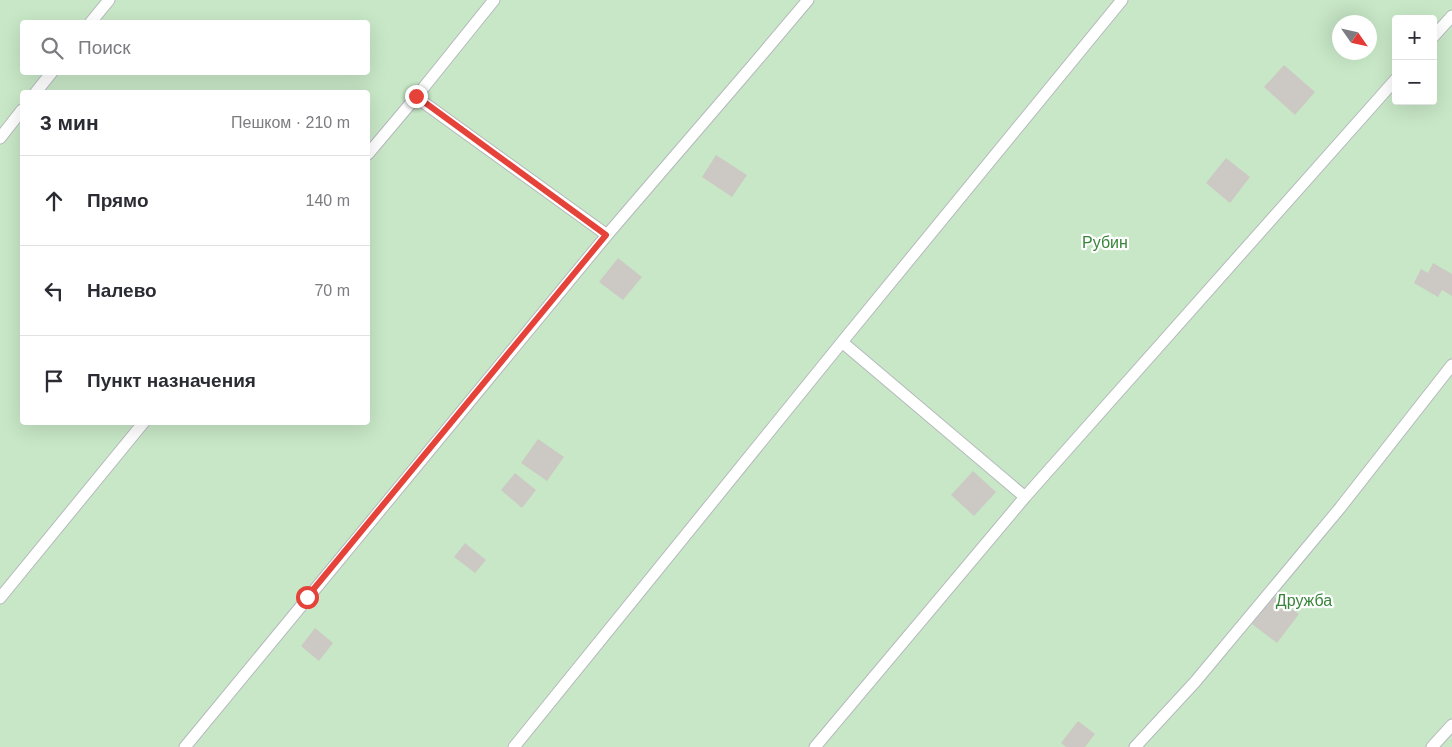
<!DOCTYPE html>
<html lang="ru">
<head>
<meta charset="utf-8">
<style>
  body { margin:0; font-family:Arial,sans-serif; background:#f7f7f7; color:#2b2b33 }
  .controls { position:absolute; right:15px; top:15px; display:grid; overflow:hidden; border-radius:5px; box-shadow:0 5px 20px #0002 }
  .controls button { width:45px; height:45px; display:grid; place-items:center; padding:0; border:0; border-bottom:1px solid #e1e1e2; background:#fff; color:#2b2b33; font:25px sans-serif }
  .compass { position:absolute; left:1332px; top:15px; width:45px; height:45px; border-radius:50%; background:#fff; box-shadow:0 5px 20px #0002; rotate:124deg }
  .stop { position:absolute; width:15px; height:15px; margin:-11px; border:4px solid #e5423a; border-radius:50%; background:#fff }
  .stop.end { background:#e5423a; border-color:#fff; box-shadow:0 1px 5px #0008 }
  .list { margin:0; padding:0; list-style:none }
  h2 { display:flex; justify-content:space-between; align-items:center; height:65px; margin:0; padding:0 20px; font-size:21px }
  h2 small { font-size:16px; font-weight:400; color:#7c7c81 }
  .list li { display:grid; grid-template-columns:32px 1fr auto; gap:15px; align-items:center; box-sizing:border-box; height:90px; padding:0 20px; border-top:1px solid #e1e1e2 }
  .list b { display:block; font-size:19px; white-space:nowrap }
  .list em { font-size:16px; font-style:normal; color:#7c7c81 }
  .icon { flex:none; width:28px; height:28px; fill:none; stroke:currentColor; stroke-width:2; stroke-linecap:round; stroke-linejoin:round }
  .map { position:relative; flex:none; width:1452px; height:747px; overflow:hidden }
  .search { position:absolute; background:#fff; box-shadow:0 5px 20px #0002; left:20px; top:20px; width:350px; height:55px; display:flex; align-items:center; gap:12px; box-sizing:border-box; padding:0 18px; border-radius:5px; color:#7c7c81; font-size:19px }
  .panel { position:absolute; background:#fff; box-shadow:0 5px 20px #0002; left:20px; top:90px; width:350px; height:335px; border-radius:5px }
  .map>svg:first-child { display:block }
  .green { fill:#c7e7c6; fill-rule:evenodd }
  .building { fill:#ccc9c4 }
  .lines { fill:none; stroke-linecap:round; stroke-linejoin:round }
  .service-casing { stroke:#b5b8bc; stroke-width:13 }
  .service { stroke:#fff; stroke-width:11 }
  .route { stroke:#e5423a; stroke-width:6 }
  .labels { text-anchor:middle; stroke-width:4.5; stroke-linejoin:round; paint-order:stroke }
  .park-label { font-size:16px; fill:#38853a; stroke:#fff }
</style>
</head>
<body>
<div class="map">
<svg width="1452" height="747" viewBox="0 0 1452 747">
  <rect width="100%" height="100%" fill="#f1eee8"/>
  <path class="green" d="M 0,0 L 1452,0 L 1452,747 L 0,747 ZM 1396,19 L 1433,19 L 1433,101 L 1396,101 ZM 22,22 L 368,22 L 368,72 L 22,72 ZM 1340,22 L 1370,22 L 1370,52 L 1340,52 ZM 22,92 L 368,92 L 368,422 L 22,422 Z"/>
  <path class="building" d="M 1284,65 L 1315,92 L 1295,115 L 1264,87 Z
    M 716,155 L 747,175 L 732,197 L 702,177 Z
    M 1226,158 L 1250,177 L 1230,203 L 1206,183 Z
    M 618,258 L 642,277 L 623,300 L 599,282 Z
    M 1433,263 L 1452,274 L 1452,296 L 1442,290 L 1438,297 L 1414,283 L 1421,269 L 1428,273 Z
    M 538,439 L 564,457 L 547,481 L 521,463 Z
    M 973,471 L 996,492 L 974,516 L 951,495 Z
    M 515,473 L 536,490 L 522,508 L 501,490 Z
    M 465,543 L 486,560 L 475,573 L 454,557 Z
    M 1273,596 L 1299,614 L 1277,643 L 1252,624 Z
    M 315,628 L 333,643 L 319,661 L 301,646 Z
    M 1078,721 L 1095,734 L 1085,747 L 1066,747 L 1061,743 Z"/>
  <g class="lines">
    <defs>
      <path id="service" d="M 91,22 L 109,0
        M 1433,37 L 1452,16
        M 36,92 L 52,72
        M 416,97 L 607,235
        M 0,138 L 22,110
        M 368,154 L 416,97 L 494,0
        M 842,342 L 1025,497
        M 0,598 L 144,422
        M 185,747 L 607,235 L 753,65 L 808,0
        M 514,747 L 842,342 L 1122,0
        M 815,747 L 1025,497 L 1396,79
        M 1135,747 L 1195,682 L 1340,508 L 1452,365
        M 1432,747 L 1452,725"/>
    </defs>
    <use href="#service" class="service-casing"/>
    <use href="#service" class="service"/>
  </g>
  <g class="lines">
    <path class="route" d="M 307,597 L 606,235 L 416,96"/>
  </g>
  <g class="labels">
    <g class="park-label">
      <text x="1105" y="248">Рубин</text>
      <text x="1304" y="606">Дружба</text>
    </g>
  </g>
</svg>
<div class="controls">
<button>+</button>
<button>−</button>
</div>
<svg class="compass" viewBox="-18 -18 36 36"><path d="M0-13l5 13h-10z" fill="#e53935"/><path d="M0 13l5-13h-10z" fill="#7c7c81"/></svg>
<div class="stop" style="left:307px;top:597px"></div>
<div class="stop end" style="left:416px;top:96px"></div>
<div class="search"><svg class="icon" aria-label="search" viewBox="0 0 24 24"><circle cx="10" cy="10" r="6"/><path d="M15 15l6 6"/></svg>Поиск</div>
<section class="panel">
<h2>3 мин<small>Пешком · 210 m</small></h2>
<ul class="list">
<li><svg class="icon" aria-label="ahead" viewBox="0 0 24 24"><path d="M12 20V5M6 11l6-6 6 6"/></svg><div><b>Прямо</b></div><em>140 m</em></li>
<li><svg class="icon" aria-label="left" viewBox="0 0 24 24"><path d="M17 20v-9H6M10 6l-5 5 5 5"/></svg><div><b>Налево</b></div><em>70 m</em></li>
<li><svg class="icon" aria-label="arrive" viewBox="0 0 24 24"><path d="M6 21V4h12l-3 4 3 4H6"/></svg><div><b>Пункт назначения</b></div></li>
</ul>
</section>
</div>
</body>
</html>
